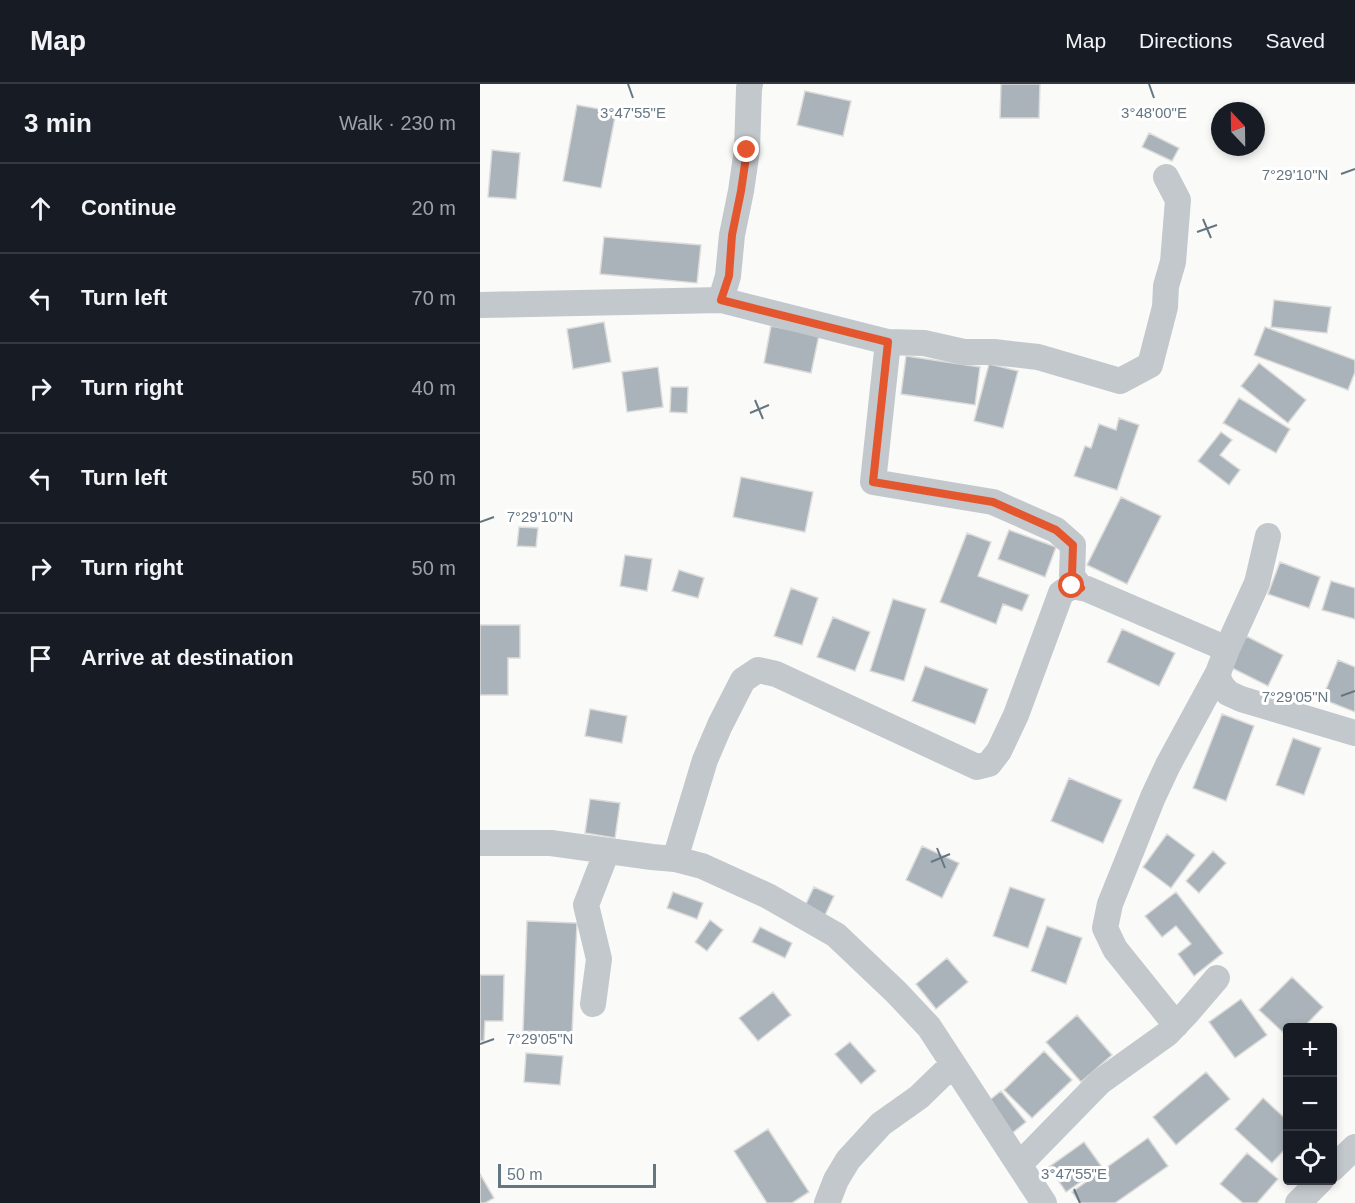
<!DOCTYPE html>
<html lang="en">
<head>
<meta charset="utf-8">
<style>
  body { margin:0; font-family:Helvetica,sans-serif; background:#20242c; color:#f1f3f6 }
  .controls { position:absolute; right:18px; bottom:18px; display:grid; overflow:hidden; border-radius:6px; box-shadow:0 3px 9px #0003 }
  .controls button { width:54px; height:54px; display:grid; place-items:center; padding:0; border:0; border-bottom:2px solid #363941; background:#171b24; color:#f1f3f6; font:30px sans-serif }
  .compass { position:absolute; left:731px; top:18px; width:54px; height:54px; border-radius:50%; background:#171b24; box-shadow:0 3px 9px #0003; rotate:338deg }
  .scale { position:absolute; left:18px; bottom:15px; width:158px; box-sizing:border-box; padding-left:6px; border:3px solid #657683; border-top:0; font-size:16px; line-height:21px; white-space:nowrap; color:#657683; -webkit-text-stroke:4px #fff; paint-order:stroke }
  .stop { position:absolute; width:18px; height:18px; margin:-14px; border:4px solid #e4572e; border-radius:50%; background:#fff }
  .stop.end { background:#e4572e; border-color:#fff; box-shadow:0 2px 6px #0008 }
  .list { margin:0; padding:0; list-style:none }
  h2 { display:flex; justify-content:space-between; align-items:center; height:78px; margin:0; padding:0 24px; font-size:26px }
  h2 small { font-size:20px; font-weight:400; color:#9ea1a6 }
  .list li { display:grid; grid-template-columns:39px 1fr auto; gap:18px; align-items:center; box-sizing:border-box; height:90px; padding:0 24px; border-top:2px solid #363941 }
  .list b { display:block; font-size:22px; white-space:nowrap }
  .list em { font-size:20px; font-style:normal; color:#9ea1a6 }
  .icon { flex:none; width:33px; height:33px; fill:none; stroke:currentColor; stroke-width:2; stroke-linecap:round; stroke-linejoin:round }
  .map { position:relative; flex:none; width:875px; height:1119px; overflow:hidden }
  header { display:flex; align-items:center; gap:36px; box-sizing:border-box; height:84px; padding:0 30px; background:#171b24; border-bottom:2px solid #363941 }
  header strong { font-size:28px }
  nav { display:flex; gap:33px; margin-inline-start:auto; font-size:21px }
  main { display:flex }
  aside { flex:1; background:#171b24 }
  .map>svg:first-child { display:block }
  .building { fill:#aab3b9; stroke:#dcdcda; stroke-width:1.5 }
  .lines { fill:none; stroke-linecap:round; stroke-linejoin:round }
  .street { stroke:#c3c8cc; stroke-width:26 }
  .route { stroke:#e4572e; stroke-width:8 }
  .ticks { fill:none; stroke:#657683; stroke-width:2 }
  .ticks-label { font-size:15px; text-anchor:middle; fill:#657683; stroke:#fff; stroke-width:6; stroke-linejoin:round; paint-order:stroke }
</style>
</head>
<body>
<header>
<strong>Map</strong>
<nav><a>Map</a><a>Directions</a><a>Saved</a></nav>
</header>
<main>
<aside>
<h2>3 min<small>Walk · 230 m</small></h2>
<ul class="list">
<li><svg class="icon" aria-label="ahead" viewBox="0 0 24 24"><path d="M12 20V5M6 11l6-6 6 6"/></svg><div><b>Continue</b></div><em>20 m</em></li>
<li><svg class="icon" aria-label="left" viewBox="0 0 24 24"><path d="M17 20v-9H6M10 6l-5 5 5 5"/></svg><div><b>Turn left</b></div><em>70 m</em></li>
<li><svg class="icon" aria-label="right" viewBox="0 0 24 24"><path d="M7 20v-9h11M14 6l5 5-5 5"/></svg><div><b>Turn right</b></div><em>40 m</em></li>
<li><svg class="icon" aria-label="left" viewBox="0 0 24 24"><path d="M17 20v-9H6M10 6l-5 5 5 5"/></svg><div><b>Turn left</b></div><em>50 m</em></li>
<li><svg class="icon" aria-label="right" viewBox="0 0 24 24"><path d="M7 20v-9h11M14 6l5 5-5 5"/></svg><div><b>Turn right</b></div><em>50 m</em></li>
<li><svg class="icon" aria-label="arrive" viewBox="0 0 24 24"><path d="M6 21V4h12l-3 4 3 4H6"/></svg><div><b>Arrive at destination</b></div></li>
</ul>
</aside>
<div class="map">
<svg width="875" height="1119" viewBox="0 0 875 1119">
  <rect width="100%" height="100%" fill="#fafaf8"/>
  <path class="building" d="M 521,0 L 560,0 L 559,34 L 520,34 Z
    M 325,7 L 371,17 L 363,52 L 317,41 Z
    M 97,21 L 136,28 L 121,104 L 83,97 Z
    M 669,49 L 699,64 L 692,77 L 662,63 Z
    M 12,66 L 40,69 L 36,115 L 8,113 Z
    M 124,153 L 221,161 L 217,199 L 120,190 Z
    M 794,216 L 851,223 L 847,249 L 791,243 Z
    M 124,238 L 131,278 L 93,285 L 87,245 Z
    M 291,242 L 339,251 L 331,289 L 284,279 Z
    M 785,243 L 875,276 L 875,288 L 868,306 L 774,271 Z
    M 426,272 L 500,283 L 495,321 L 421,310 Z
    M 779,279 L 826,316 L 808,339 L 761,302 Z
    M 509,280 L 538,287 L 523,344 L 494,337 Z
    M 178,283 L 183,323 L 147,328 L 142,288 Z
    M 191,303 L 208,303 L 207,329 L 190,328 Z
    M 759,314 L 810,345 L 796,369 L 743,339 Z
    M 639,334 L 659,341 L 637,406 L 594,392 L 605,362 L 611,364 L 619,340 L 636,346 Z
    M 741,348 L 752,356 L 740,371 L 760,386 L 749,401 L 718,377 Z
    M 261,393 L 333,408 L 325,448 L 253,433 Z
    M 641,413 L 681,432 L 647,500 L 607,481 Z
    M 39,443 L 58,444 L 56,463 L 37,462 Z
    M 529,446 L 576,463 L 565,493 L 518,475 Z
    M 487,449 L 511,458 L 498,492 L 549,511 L 542,527 L 523,520 L 516,540 L 460,518 Z
    M 145,471 L 172,475 L 167,507 L 140,502 Z
    M 800,478 L 840,493 L 829,524 L 788,510 Z
    M 199,486 L 224,494 L 218,514 L 192,507 Z
    M 851,497 L 875,504 L 875,535 L 842,526 Z
    M 311,504 L 338,514 L 322,561 L 294,552 Z
    M 413,515 L 446,525 L 424,597 L 390,587 Z
    M 353,533 L 390,548 L 375,587 L 337,573 Z
    M 0,541 L 40,541 L 40,574 L 28,574 L 28,611 L 0,611 Z
    M 642,545 L 695,569 L 679,602 L 627,578 Z
    M 766,552 L 803,571 L 788,602 L 750,583 Z
    M 858,576 L 875,583 L 875,628 L 842,615 Z
    M 445,582 L 508,605 L 495,640 L 432,617 Z
    M 110,625 L 147,632 L 142,659 L 105,652 Z
    M 742,630 L 774,642 L 746,717 L 713,704 Z
    M 813,654 L 841,664 L 824,711 L 796,701 Z
    M 589,694 L 642,716 L 623,759 L 571,737 Z
    M 110,715 L 140,719 L 135,754 L 105,749 Z
    M 687,750 L 715,771 L 691,804 L 663,783 Z
    M 442,762 L 479,779 L 462,814 L 426,796 Z
    M 733,767 L 746,779 L 719,809 L 706,797 Z
    M 334,803 L 354,812 L 344,833 L 324,824 Z
    M 530,803 L 565,815 L 548,864 L 513,852 Z
    M 193,808 L 223,819 L 217,835 L 187,824 Z
    M 696,808 L 743,869 L 714,892 L 698,870 L 711,860 L 696,842 L 682,853 L 665,832 Z
    M 230,836 L 243,846 L 227,867 L 215,858 Z
    M 47,837 L 97,839 L 92,949 L 43,947 Z
    M 567,842 L 602,854 L 586,900 L 551,887 Z
    M 280,843 L 312,859 L 305,874 L 272,858 Z
    M 467,874 L 488,898 L 456,925 L 436,900 Z
    M 0,891 L 24,891 L 23,937 L 5,937 L 4,957 L 0,957 Z
    M 812,893 L 843,923 L 823,944 L 808,944 L 808,953 L 779,926 Z
    M 293,908 L 311,931 L 278,957 L 259,934 Z
    M 761,915 L 787,951 L 755,974 L 729,938 Z
    M 597,931 L 632,971 L 601,998 L 566,958 Z
    M 370,958 L 396,987 L 381,1000 L 355,970 Z
    M 564,967 L 592,996 L 552,1034 L 524,1006 Z
    M 46,969 L 83,972 L 80,1001 L 44,998 Z
    M 726,988 L 750,1015 L 696,1061 L 673,1033 Z
    M 521,1007 L 546,1038 L 531,1050 L 506,1019 Z
    M 783,1014 L 808,1037 L 808,1062 L 792,1079 L 755,1045 Z
    M 288,1045 L 329,1108 L 312,1119 L 287,1119 L 254,1067 Z
    M 668,1054 L 688,1082 L 635,1119 L 600,1119 L 592,1108 Z
    M 604,1058 L 622,1083 L 586,1108 L 569,1083 Z
    M 767,1069 L 798,1095 L 777,1119 L 763,1119 L 740,1100 Z
    M 0,1090 L 14,1114 L 5,1119 L 0,1119 Z"/>
  <g class="lines">
    <path class="street" d="M 241,216 L 248,192 L 252,151 L 261,107 L 267,66 L 269,4 L 270,0
      M 0,221 L 241,216 L 408,258 L 444,259 L 484,268 L 514,268 L 558,273 L 640,297 L 670,281 L 685,223 L 686,202 L 693,178 L 698,116 L 686,93
      M 408,258 L 393,398 L 513,418 L 576,446 L 593,461 L 592,492 L 601,504
      M 788,452 L 777,499 L 747,565 L 738,589 L 739,596 L 742,602 L 748,609 L 761,615 L 875,649
      M 0,759 L 71,759 L 172,773 L 195,775 L 222,782 L 288,812 L 356,851 L 416,908 L 449,943 L 564,1119
      M 195,775 L 225,676 L 240,641 L 263,596 L 278,586 L 296,590 L 497,683 L 509,680 L 519,667 L 536,631 L 581,509 L 592,502 L 607,505 L 747,565
      M 113,920 L 119,875 L 106,821 L 127,767
      M 696,941 L 635,865 L 625,844 L 630,820 L 673,713 L 688,681 L 738,589
      M 539,1081 L 620,998 L 687,950 L 707,929 L 737,894
      M 852,1085 L 875,1063
      M 347,1119 L 356,1096 L 368,1076 L 401,1040 L 439,1013 L 473,980
      M 818,1119 L 841,1096"/>
  </g>
  <g class="lines">
    <path class="route" d="M 267,66 L 261,107 L 252,151 L 249,192 L 241,216 L 408,258 L 393,398 L 513,418 L 576,446 L 593,461 L 592,492 L 601,504 L 592,502"/>
  </g>
  <path class="ticks" d="M 148,0 L 153,14M 669,0 L 674,14M 861,90 L 875,85M 723,135 L 731,154M 717,148 L 737,141M 275,316 L 283,335M 270,329 L 289,321M 0,438 L 14,433M 861,612 L 875,607M 457,764 L 465,784M 451,778 L 470,770M 0,960 L 14,955M 594,1105 L 600,1119"/>
  <g class="ticks-label">
    <text x="153" y="34">3°47'55"E</text>
    <text x="674" y="34">3°48'00"E</text>
    <text x="815" y="96">7°29'10"N</text>
    <text x="60" y="438">7°29'10"N</text>
    <text x="815" y="618">7°29'05"N</text>
    <text x="60" y="960">7°29'05"N</text>
    <text x="594" y="1095">3°47'55"E</text>
  </g>
</svg>
<div class="controls">
<button>+</button>
<button>−</button>
<button><svg class="icon" aria-label="locate" viewBox="0 0 24 24"><circle cx="12" cy="12" r="6"/><path d="M12 2v4M12 18v4M2 12h4M18 12h4"/></svg></button>
</div>
<svg class="compass" viewBox="-18 -18 36 36"><path d="M0-13l5 13h-10z" fill="#e53935"/><path d="M0 13l5-13h-10z" fill="#9ea1a6"/></svg>
<div class="scale">50 m</div>
<div class="stop" style="left:592px;top:502px"></div>
<div class="stop end" style="left:267px;top:66px"></div>
</div>
</main>
</body>
</html>
